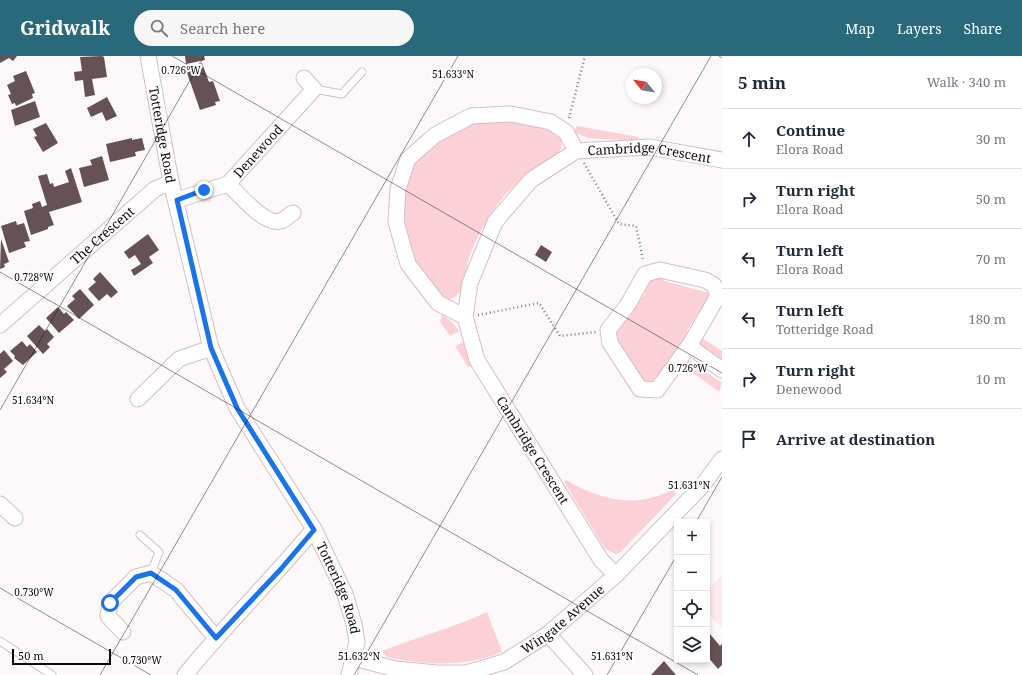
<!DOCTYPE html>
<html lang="en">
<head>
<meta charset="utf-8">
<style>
  body { margin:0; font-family:"Noto Serif",serif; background:#f6f6f7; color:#1f2937 }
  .controls { position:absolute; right:12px; bottom:12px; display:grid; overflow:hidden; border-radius:0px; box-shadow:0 2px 6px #0003 }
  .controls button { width:36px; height:36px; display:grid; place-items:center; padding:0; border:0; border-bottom:1px solid #e0e1e3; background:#fff; color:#1f2937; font:20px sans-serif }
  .compass { position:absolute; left:626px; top:12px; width:36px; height:36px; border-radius:50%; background:#fff; box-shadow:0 2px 6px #0003; rotate:300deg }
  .scale { position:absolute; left:12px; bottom:10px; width:99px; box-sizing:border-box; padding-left:4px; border:2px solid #10090a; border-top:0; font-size:11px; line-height:14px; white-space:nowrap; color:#10090a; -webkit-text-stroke:3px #fff; paint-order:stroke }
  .stop { position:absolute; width:12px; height:12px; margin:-9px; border:3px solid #1a73e8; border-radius:50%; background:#fff }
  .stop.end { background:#1a73e8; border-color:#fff; box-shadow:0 1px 4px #0008 }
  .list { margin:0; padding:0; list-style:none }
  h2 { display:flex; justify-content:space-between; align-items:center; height:52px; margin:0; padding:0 16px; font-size:17px }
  h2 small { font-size:13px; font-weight:400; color:#747a83 }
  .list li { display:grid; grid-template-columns:26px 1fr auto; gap:12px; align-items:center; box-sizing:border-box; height:60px; padding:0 16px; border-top:1px solid #e0e1e3 }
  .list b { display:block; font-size:15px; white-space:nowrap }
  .list p { margin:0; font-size:13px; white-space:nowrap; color:#747a83 }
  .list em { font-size:13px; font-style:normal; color:#747a83 }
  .icon { flex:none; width:22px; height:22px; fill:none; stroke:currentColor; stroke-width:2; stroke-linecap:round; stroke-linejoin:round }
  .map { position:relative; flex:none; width:722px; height:619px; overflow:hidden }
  header { display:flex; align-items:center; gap:24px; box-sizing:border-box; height:56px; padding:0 20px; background:#286a7c; color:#fff }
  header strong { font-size:19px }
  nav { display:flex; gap:22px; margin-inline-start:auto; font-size:14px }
  .search { width:280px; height:36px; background:#f6f6f7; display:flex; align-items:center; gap:10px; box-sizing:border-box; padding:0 14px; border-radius:22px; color:#747a83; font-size:15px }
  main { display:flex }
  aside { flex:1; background:#fff }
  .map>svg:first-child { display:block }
  .built { fill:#feebed }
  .grass { fill:#fbd0d6 }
  .building { fill:#665255 }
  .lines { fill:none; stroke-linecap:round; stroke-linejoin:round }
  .lane-casing { stroke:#d6bfc2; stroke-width:9 }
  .street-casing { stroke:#d6bfc2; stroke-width:17 }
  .path { stroke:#878182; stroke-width:2.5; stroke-dasharray:1 3; stroke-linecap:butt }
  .lane { stroke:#fff; stroke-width:7 }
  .street { stroke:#fff; stroke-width:15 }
  .route { stroke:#1a73e8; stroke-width:5 }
  .ticks { fill:none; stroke:#10090a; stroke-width:1; stroke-opacity:0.45 }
  .labels { text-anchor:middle; stroke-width:4; stroke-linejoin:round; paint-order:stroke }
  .street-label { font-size:13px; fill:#10090a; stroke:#fff }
  .ticks-label { font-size:10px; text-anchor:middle; fill:#10090a; stroke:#fff; stroke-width:4; stroke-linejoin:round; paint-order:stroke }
</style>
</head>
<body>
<header>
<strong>Gridwalk</strong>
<div class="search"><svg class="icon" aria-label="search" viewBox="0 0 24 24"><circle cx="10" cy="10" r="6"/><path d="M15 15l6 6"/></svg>Search here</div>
<nav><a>Map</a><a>Layers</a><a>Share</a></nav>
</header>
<main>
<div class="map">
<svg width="722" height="619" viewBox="0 0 722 619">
  <rect width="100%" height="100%" fill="#fdf8f9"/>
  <path class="built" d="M 722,519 L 722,572 L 707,557 L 707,535 Z"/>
  <path class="grass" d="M 497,61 L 557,73 C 572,99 548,102 532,114 C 522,123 509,133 501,144 C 488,160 477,180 470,199 C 466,210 466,225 461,235 C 458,239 454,242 449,244 L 441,242 L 402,188 L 400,130 L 408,109 L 453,71 Z
    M 577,70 L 639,81 L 639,85 L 588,82 L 573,76 Z
    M 661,220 L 664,225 L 713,238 L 710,249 L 703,250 L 687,274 L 689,281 C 678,297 665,318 648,328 L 638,324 L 619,292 L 613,275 L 619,274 L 645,237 L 645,228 L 650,222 Z
    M 442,258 L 452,266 L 459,275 L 450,280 L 440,266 Z
    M 699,280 L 722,295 L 722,304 L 714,298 L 707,298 L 698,287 Z
    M 463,286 L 472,309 L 468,311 L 455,290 Z
    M 689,304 L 722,327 L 719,336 L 680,307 Z
    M 566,424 C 588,437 615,447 640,444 C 651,443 663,438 673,434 L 676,438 L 621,496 L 616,498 L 605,493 L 564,426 Z
    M 487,556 L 502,596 C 461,612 429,609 387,601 L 382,595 C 417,581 453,572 487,556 Z"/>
  <path class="building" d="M 0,0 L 17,0 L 13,5 L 9,2 L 0,7 Z
    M 102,0 L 104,1 L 107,21 L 92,23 L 95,39 L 85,41 L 83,24 L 75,25 L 74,16 L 82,15 L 80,1 Z
    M 185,0 L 204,0 L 205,4 L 186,8 Z
    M 202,7 L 209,26 L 213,25 L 220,45 L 215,46 L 216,49 L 200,54 L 186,14 Z
    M 26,15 L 35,37 L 32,38 L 33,42 L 16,50 L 15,47 L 12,48 L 8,39 L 11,38 L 7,29 L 15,25 L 13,20 Z
    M 107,41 L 117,60 L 106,65 L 102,56 L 91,61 L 87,52 Z
    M 35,45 L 40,61 L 15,70 L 11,54 Z
    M 46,67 L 58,87 L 43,96 L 34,81 L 37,80 L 33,73 Z
    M 132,82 L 132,84 L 142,82 L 145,94 L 135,96 L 136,100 L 110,106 L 106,88 Z
    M 102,100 L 109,124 L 84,131 L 79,112 L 92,109 L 90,104 Z
    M 71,112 L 82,146 L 49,156 L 54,169 L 48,171 L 48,173 L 31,179 L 24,155 L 33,152 L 32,148 L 40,145 L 42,151 L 47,149 L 38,120 L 47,118 L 50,128 L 53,127 L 54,131 L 69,126 L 65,115 Z
    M 16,165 L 17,169 L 24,167 L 30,185 L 24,186 L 26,191 L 9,197 L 1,170 Z
    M 148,178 L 159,194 L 149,201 L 153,207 L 134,220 L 131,214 L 141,208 L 135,199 L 129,203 L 124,196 Z
    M 1,183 L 9,206 L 4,208 L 5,211 L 0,213 Z
    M 541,189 L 552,196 L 546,206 L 535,199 Z
    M 100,216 L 118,236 L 111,242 L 107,238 L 99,245 L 88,233 L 96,226 L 93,223 Z
    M 80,233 L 94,249 L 79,263 L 67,250 L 75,243 L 72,240 Z
    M 58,251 L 64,258 L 66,256 L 74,264 L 59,277 L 46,262 Z
    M 39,269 L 45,275 L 47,273 L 54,281 L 47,288 L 50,291 L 43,298 L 27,280 Z
    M 22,285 L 27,291 L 30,288 L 37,296 L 23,309 L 14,302 L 15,300 L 10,295 Z
    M 4,294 L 13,305 L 4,313 L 7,316 L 0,322 L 0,298 Z
    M 710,578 L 720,590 L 722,588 L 722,609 L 718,613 L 707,600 L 707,580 Z
    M 664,605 L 676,619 L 651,619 Z"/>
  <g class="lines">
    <defs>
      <path id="lane" d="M 314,33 L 342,38 L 362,16
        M 140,479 L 159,496 L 151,517
        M 0,585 L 52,619"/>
      <g id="street">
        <path id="s1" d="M 148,0 L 171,126 L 211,292 L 237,352 L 314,473 L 345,538 L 354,568 L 357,586 L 349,619"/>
        <path d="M 228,128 C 239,138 265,170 280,165 C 285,164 289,159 293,157"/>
        <path id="s2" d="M 177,144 L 228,128 L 314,33 L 304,22"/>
        <path d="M 660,214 L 705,224 L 714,229 L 718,240 L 689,290 L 657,334 L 640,333 L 610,287 L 608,274 L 627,250 L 645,218 Z"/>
        <path d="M 465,261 L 438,247 L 408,208 L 396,166 L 398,133 L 408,103 L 435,79 L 471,60 L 511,58 L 551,66 L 566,76 L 576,95"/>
        <path id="s3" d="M 0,269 L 155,133 L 171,126"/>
        <path d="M 689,290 L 722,314"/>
        <path d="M 138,343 L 179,303 L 211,292"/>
        <path d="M 0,448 L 15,462"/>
        <path id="s4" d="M 616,519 L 601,504 L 477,304 L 465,261 L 470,227 L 495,166 L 531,124 L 576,95 L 649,91 L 722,104"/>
        <path d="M 123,576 L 108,560 L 110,547 L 136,521 L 151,517 L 176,534 L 216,582"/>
        <path d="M 548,578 L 585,619"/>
        <path id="s5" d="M 354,602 L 395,613 L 437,617 L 466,617 L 504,606 L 548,578 L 616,519 L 702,430 L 722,403"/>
        <path d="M 185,619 C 226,569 272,523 314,473"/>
      </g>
    </defs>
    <use href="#lane" class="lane-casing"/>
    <use href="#street" class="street-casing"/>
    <path class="path" d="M 569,62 L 585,0
      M 584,107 L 619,168 L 636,170 L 643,204
      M 478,259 L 539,247 L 560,280 L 596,276"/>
    <use href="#lane" class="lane"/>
    <use href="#street" class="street"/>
  </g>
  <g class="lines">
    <path class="route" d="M 110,547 L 136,521 L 151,517 L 176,534 L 216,582 L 280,514 L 314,474 L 237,352 L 211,292 L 177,144 L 204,134"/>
  </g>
  <path class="ticks" d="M 172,0 L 722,317M 719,0 L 722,2M 0,216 L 698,619M 0,354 L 204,0M 696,466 L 722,421M 0,532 L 151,619M 100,619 L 458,0M 354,619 L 711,0M 607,619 L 677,499"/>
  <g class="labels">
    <g class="street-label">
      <text dy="5" stroke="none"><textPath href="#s1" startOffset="80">Totteridge Road</textPath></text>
      <text dy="5" stroke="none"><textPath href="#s2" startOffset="98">Denewood</textPath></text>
      <text dy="5" stroke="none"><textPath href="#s4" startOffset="584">Cambridge Crescent</textPath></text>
      <text dy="5" stroke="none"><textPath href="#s3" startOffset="136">The Crescent</textPath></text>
      <text transform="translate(533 394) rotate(58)" y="5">Cambridge Crescent</text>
      <text dy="5" stroke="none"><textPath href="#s1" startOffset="572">Totteridge Road</textPath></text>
      <text dy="5" stroke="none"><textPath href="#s5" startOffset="226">Wingate Avenue</textPath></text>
    </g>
  </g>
  <g class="ticks-label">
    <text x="181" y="18">0.726°W</text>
    <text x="453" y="22">51.633°N</text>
    <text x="34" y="225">0.728°W</text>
    <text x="688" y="316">0.726°W</text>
    <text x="33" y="348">51.634°N</text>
    <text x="689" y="433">51.631°N</text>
    <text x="34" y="540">0.730°W</text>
    <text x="359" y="604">51.632°N</text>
    <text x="612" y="604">51.631°N</text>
    <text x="142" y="608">0.730°W</text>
  </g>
</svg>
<div class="controls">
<button>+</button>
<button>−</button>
<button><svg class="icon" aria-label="locate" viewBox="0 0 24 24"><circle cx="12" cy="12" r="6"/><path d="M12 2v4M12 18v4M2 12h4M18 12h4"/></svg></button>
<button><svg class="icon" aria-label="layers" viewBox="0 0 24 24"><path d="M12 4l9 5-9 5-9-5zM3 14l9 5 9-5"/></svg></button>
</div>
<svg class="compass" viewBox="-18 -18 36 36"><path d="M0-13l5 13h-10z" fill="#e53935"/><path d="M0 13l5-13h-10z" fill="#747a83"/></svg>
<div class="scale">50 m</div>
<div class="stop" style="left:110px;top:547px"></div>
<div class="stop end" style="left:204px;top:134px"></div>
</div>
<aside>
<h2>5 min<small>Walk · 340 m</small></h2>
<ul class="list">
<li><svg class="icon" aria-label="ahead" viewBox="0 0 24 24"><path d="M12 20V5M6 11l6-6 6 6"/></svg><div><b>Continue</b><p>Elora Road</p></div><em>30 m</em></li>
<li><svg class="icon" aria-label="right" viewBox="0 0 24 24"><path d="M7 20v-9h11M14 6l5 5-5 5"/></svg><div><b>Turn right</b><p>Elora Road</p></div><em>50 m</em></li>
<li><svg class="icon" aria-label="left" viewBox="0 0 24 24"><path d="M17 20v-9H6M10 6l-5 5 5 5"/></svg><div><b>Turn left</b><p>Elora Road</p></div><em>70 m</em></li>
<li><svg class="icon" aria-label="left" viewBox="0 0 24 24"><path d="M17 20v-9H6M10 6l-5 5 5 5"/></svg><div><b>Turn left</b><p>Totteridge Road</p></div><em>180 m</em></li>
<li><svg class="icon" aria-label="right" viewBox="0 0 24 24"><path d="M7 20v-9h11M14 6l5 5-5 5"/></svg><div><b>Turn right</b><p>Denewood</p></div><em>10 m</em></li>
<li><svg class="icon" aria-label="arrive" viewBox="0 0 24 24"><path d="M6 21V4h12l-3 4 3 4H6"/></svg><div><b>Arrive at destination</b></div></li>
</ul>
</aside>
</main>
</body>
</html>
